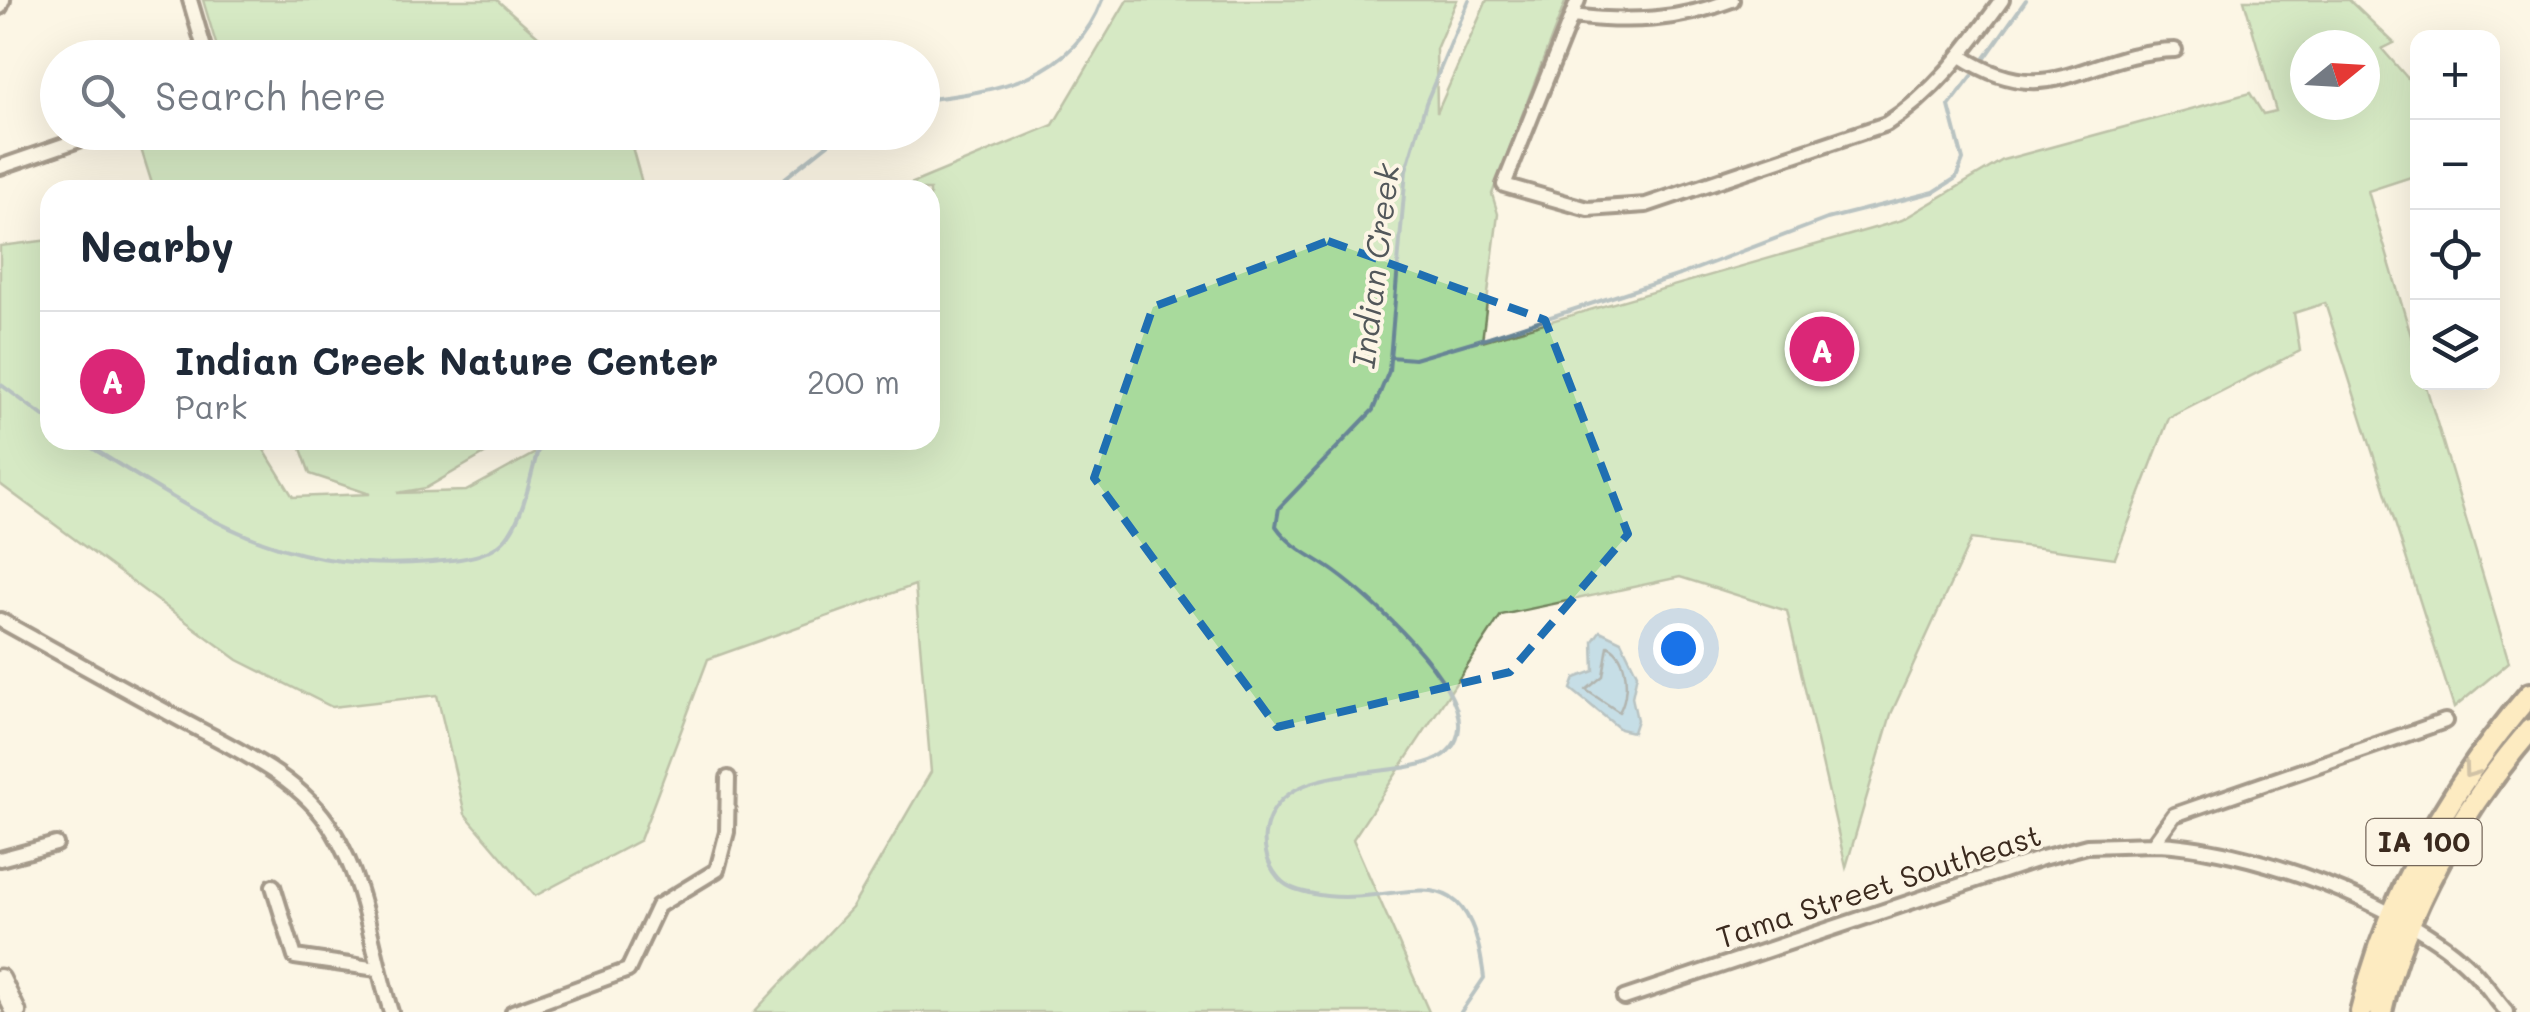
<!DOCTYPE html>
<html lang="en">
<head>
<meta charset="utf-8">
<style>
  body { margin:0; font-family:Mali,sans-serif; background:#f6f6f7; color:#1f2937 }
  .controls { position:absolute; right:30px; top:30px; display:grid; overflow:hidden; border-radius:20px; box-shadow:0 10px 40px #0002 }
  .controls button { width:90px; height:90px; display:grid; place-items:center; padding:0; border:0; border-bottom:2px solid #e0e1e3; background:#fff; color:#1f2937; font:50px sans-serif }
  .compass { position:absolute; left:2290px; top:30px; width:90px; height:90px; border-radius:50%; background:#fff; box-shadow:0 10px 40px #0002; rotate:72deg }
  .you { position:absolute; left:1678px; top:648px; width:35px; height:35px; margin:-25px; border:8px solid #fff; border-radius:50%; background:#1a73e8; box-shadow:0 0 0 15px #1a73e833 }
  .badge { display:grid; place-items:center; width:65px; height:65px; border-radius:50%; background:#db2777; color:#fff; font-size:32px; font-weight:700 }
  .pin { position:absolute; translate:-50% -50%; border:5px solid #fff; box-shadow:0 2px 10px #0006 }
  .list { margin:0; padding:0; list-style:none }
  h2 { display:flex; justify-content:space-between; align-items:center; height:130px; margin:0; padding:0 40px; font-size:42px }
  h2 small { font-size:32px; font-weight:400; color:#747a83 }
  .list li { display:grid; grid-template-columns:65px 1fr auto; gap:30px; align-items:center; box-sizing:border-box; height:140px; padding:0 40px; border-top:2px solid #e0e1e3 }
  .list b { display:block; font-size:38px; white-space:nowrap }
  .list p { margin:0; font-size:32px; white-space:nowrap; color:#747a83 }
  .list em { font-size:32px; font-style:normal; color:#747a83 }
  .icon { flex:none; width:55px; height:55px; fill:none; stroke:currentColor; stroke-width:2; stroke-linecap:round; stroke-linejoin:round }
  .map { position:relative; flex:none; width:2530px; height:1012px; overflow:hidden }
  .search { position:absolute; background:#fff; box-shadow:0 10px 40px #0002; left:40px; top:40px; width:900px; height:110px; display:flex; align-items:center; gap:25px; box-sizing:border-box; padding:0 35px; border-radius:55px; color:#747a83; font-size:38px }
  .panel { position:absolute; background:#fff; box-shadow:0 10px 40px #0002; left:40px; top:180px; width:900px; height:270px; border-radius:30px }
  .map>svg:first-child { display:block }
  .green { fill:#a8da9c; stroke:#72825d; stroke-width:2.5; fill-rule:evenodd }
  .water { fill:#86c1e6; stroke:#688596; stroke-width:2.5 }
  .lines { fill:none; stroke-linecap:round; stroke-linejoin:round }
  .shore { stroke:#59666e; stroke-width:2.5 }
  .stream { stroke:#688596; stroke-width:4 }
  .minor-casing { stroke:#3b2a1e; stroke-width:20 }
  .secondary-casing { stroke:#3b2a1e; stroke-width:25 }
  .trunk-casing { stroke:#3b2a1e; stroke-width:28 }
  .minor { stroke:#fcf5e5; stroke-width:12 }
  .secondary { stroke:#fcf5e5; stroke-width:18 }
  .trunk { stroke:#ffdd96; stroke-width:20 }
  .oneway { stroke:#9d845a }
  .marked { fill:none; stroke:#1f6fb2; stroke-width:8; stroke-dasharray:20 12; stroke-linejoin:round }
  .labels { text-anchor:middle; stroke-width:8; stroke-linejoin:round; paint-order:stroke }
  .shield { fill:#fcf5e5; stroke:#75675a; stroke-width:2.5 }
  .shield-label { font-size:28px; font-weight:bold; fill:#3b2a1e }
  .street-label { font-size:30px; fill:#3b2a1e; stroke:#fcf5e5 }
  .water-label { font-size:32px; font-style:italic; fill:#52575a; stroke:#fcf5e5 }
</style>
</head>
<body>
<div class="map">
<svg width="2530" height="1012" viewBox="0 0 2530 1012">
  <rect width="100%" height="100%" fill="#fcf5e5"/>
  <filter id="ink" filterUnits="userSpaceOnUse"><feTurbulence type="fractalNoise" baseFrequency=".01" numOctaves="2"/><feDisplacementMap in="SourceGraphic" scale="20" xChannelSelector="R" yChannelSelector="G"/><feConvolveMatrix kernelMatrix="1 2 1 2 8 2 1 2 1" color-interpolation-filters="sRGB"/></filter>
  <g filter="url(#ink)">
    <path class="green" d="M 203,0 L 497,0 L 562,57 L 220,57 Z
      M 1127,0 L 1457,0 L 1436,49 L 1437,113 L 1487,0 L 1566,0 L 1492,194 L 1498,214 L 1482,341 L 1902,220 L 2003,160 L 2250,93 L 2263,114 L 2276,111 L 2244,0 L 2349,0 L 2394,43 L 2382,49 L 2417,89 L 2417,175 L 2368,191 L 2417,356 L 2418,382 L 2425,383 L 2509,662 L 2454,708 L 2325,303 L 2294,313 L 2300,351 L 2169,418 L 2115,558 L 1971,539 L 1891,714 L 1846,867 L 1787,611 L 1680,577 L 1501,615 L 1353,839 L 1429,1012 L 754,1012 L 852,908 L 931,772 L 915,585 L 708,659 L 640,840 L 535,896 L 465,814 L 437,695 L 332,707 L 238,660 L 0,484 L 0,246 L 50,240 L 50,440 L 258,440 L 293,497 L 370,494 L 310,474 L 298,440 L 499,440 L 486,453 L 426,488 L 397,493 L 466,491 L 559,440 L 930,440 L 930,190 L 896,190 L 1053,125 ZM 2305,45 L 2365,45 L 2365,105 L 2305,105 Z
      M 136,133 L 628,133 L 644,190 L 154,190 Z"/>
    <path class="water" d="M 1600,631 L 1621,641 L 1637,674 L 1632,697 L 1637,720 L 1633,732 L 1620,729 L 1571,689 L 1575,678 L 1594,671 L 1593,641 Z"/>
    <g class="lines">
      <path class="shore" d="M 1608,646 C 1629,656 1630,694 1619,712 L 1586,690 L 1603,676 Z"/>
      <path class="stream" d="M 1985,58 L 2026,0
        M 922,100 C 997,91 1073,79 1102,0
        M 770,190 L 843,132
        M 1390,357 L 1414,359 L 1489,337 L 1680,275 L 1827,219 L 1934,192 L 1956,178 L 1963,160 L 1949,106 L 1972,76
        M 0,384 L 50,421
        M 79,440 C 206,517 276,575 432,562 C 458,560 493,558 509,534 C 527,508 531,470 541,440
        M 1461,1012 L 1484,978 C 1467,837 1399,914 1309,893 C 1296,890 1285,887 1277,876 C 1268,865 1263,848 1265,834 C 1280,737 1453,802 1459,728 C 1463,681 1371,598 1335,572 C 1313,556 1292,549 1276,526 L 1279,508 L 1373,410 L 1389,371 L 1406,170 L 1426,103 L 1469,0"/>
      <defs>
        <path id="minor" d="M 190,0 L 207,58
          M 1578,0 L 1504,185 L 1588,209 L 1646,205 L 1886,124 C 1936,92 1967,48 2002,0
          M 0,7 L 3,0
          M 1572,16 C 1628,23 1679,21 1732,0
          M 1961,56 C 2051,115 2085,52 2175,50
          M 0,167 L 102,132
          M 0,620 C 56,651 111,682 167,712 C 223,744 299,773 333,831 C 366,884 372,953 391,1012
          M 2153,844 C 2243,845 2409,905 2472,970 C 2485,983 2495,998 2507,1012
          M 0,859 L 56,844
          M 273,886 L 295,957 L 377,969
          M 1624,998 L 2042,858 L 2087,846 L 2153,844 L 2174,815 L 2445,721
          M 513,1012 L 628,970 L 658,906 L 717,870 L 727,832 L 728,778"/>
        <path id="secondary" d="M 0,979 L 16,1012"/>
        <path id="trunk" d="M 2361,1012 C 2390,891 2449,788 2530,694
          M 2381,1012 C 2404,909 2462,809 2530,730"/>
      </defs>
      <use href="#minor" class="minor-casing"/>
      <use href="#secondary" class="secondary-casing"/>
      <use href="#trunk" class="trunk-casing"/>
      <use href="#minor" class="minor"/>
      <use href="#secondary" class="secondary"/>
      <use href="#trunk" class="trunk"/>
    </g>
    <defs><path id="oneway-chevron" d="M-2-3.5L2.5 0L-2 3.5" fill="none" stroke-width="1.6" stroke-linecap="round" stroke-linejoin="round" transform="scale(2.5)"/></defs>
    <use class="oneway" href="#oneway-chevron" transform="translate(2470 771) rotate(126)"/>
  </g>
  <path d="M0 0H2530V1012H0ZM 1328,241 L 1545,320 L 1628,534 L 1510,672 L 1277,727 L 1094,478 L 1153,307 Z" fill="#fcf5e5" fill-opacity=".55" fill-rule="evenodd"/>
  <path class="marked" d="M 1328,241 L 1545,320 L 1628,534 L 1510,672 L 1277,727 L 1094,478 L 1153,307 Z"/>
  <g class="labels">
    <rect class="shield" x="2366.5" y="819" width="115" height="46" rx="8"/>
    <g class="shield-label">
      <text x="2424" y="852">IA 100</text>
    </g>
    <g class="street-label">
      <text transform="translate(1879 887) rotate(-18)" y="10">Tama Street Southeast</text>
    </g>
    <g class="water-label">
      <text transform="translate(1376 266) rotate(-83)" y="11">Indian Creek</text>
    </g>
  </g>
</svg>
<div class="controls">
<button>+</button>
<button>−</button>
<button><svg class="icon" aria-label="locate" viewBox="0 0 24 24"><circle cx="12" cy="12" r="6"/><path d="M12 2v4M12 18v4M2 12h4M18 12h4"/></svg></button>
<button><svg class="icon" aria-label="layers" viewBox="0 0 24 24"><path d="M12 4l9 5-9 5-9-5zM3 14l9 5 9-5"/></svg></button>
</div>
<svg class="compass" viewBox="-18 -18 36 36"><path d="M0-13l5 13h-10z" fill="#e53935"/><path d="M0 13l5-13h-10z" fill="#747a83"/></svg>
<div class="you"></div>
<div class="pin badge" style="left:1822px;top:349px">A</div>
<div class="search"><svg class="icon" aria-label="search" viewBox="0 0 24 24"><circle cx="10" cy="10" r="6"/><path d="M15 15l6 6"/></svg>Search here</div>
<section class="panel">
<h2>Nearby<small></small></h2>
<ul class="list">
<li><span class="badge">A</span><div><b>Indian Creek Nature Center</b><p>Park</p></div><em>200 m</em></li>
</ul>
</section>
</div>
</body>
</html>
